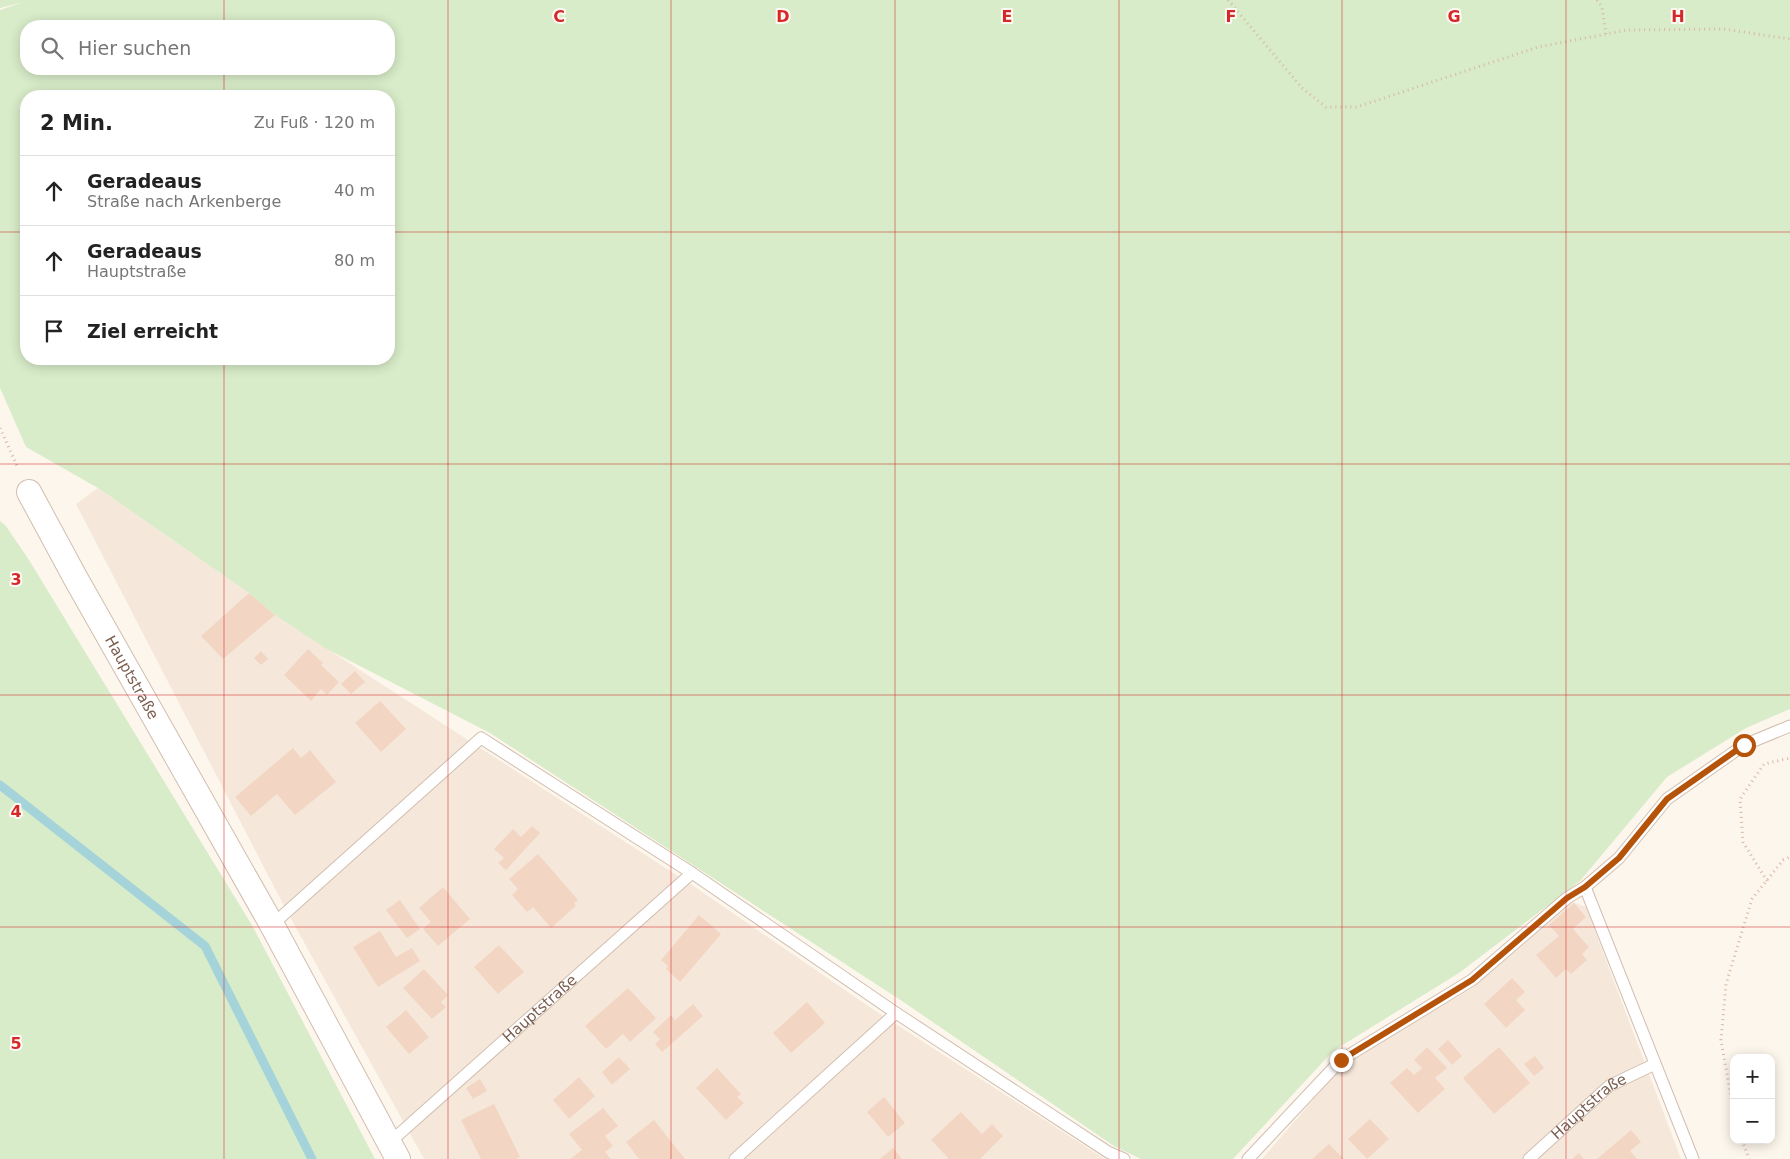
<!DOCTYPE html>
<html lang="de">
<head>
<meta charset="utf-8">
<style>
  body { margin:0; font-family:"DejaVu Sans",sans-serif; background:#f2f2f2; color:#222 }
  .controls { position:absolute; right:15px; bottom:15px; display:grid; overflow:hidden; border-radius:10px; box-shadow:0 2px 12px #0003 }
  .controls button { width:45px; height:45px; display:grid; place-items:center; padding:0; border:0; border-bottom:1px solid #e0e0e0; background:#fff; color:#222; font:25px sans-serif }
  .stop { position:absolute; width:15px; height:15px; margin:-11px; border:4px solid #b45309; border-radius:50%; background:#fff }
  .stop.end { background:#b45309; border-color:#fff; box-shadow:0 1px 5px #0008 }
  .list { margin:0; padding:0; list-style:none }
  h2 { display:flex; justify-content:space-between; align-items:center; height:65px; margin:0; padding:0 20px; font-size:21px }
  h2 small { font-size:16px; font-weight:400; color:#767676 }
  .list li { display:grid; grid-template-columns:32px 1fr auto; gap:15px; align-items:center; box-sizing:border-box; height:70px; padding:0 20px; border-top:1px solid #e0e0e0 }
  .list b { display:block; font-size:19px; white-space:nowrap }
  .list p { margin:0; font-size:16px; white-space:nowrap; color:#767676 }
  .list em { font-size:16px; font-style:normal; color:#767676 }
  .icon { flex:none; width:28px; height:28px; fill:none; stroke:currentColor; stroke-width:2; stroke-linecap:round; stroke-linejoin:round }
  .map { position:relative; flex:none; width:1790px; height:1159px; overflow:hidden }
  .search { position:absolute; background:#fff; box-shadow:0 2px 12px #0003; left:20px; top:20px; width:375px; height:55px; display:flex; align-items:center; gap:12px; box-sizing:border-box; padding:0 18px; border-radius:20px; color:#767676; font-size:19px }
  .panel { position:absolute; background:#fff; box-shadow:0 2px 12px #0003; left:20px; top:90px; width:375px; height:275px; border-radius:20px }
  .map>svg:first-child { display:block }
  .residential { fill:#f5e8da }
  .green { fill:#d8ecc9; fill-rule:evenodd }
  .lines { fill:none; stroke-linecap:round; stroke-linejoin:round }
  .stream { stroke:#a5d3da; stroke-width:9 }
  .building { fill:#f3d5c3 }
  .lane-casing { stroke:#d1beb0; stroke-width:13 }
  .street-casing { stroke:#d1beb0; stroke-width:26 }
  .path { stroke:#d9b8a5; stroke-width:3; stroke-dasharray:1 4; stroke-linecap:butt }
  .lane { stroke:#fff; stroke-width:11 }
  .street { stroke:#fff; stroke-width:24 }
  .route { stroke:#b45309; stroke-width:6 }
  .grid { fill:none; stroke:#d62828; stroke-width:1; stroke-opacity:0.55 }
  .labels { text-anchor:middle; stroke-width:4; stroke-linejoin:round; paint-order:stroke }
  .street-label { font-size:15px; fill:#7a5c4d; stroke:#fffaf3 }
  .grid-label { font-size:16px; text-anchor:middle; font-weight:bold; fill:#d62828; stroke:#fffaf3; stroke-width:4; stroke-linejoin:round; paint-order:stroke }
</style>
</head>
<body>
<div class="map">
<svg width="1790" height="1159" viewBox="0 0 1790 1159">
  <rect width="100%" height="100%" fill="#fdf6ec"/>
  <path class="residential" d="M 98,488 L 249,593 L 275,615 L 695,887 L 874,1010 L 1105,1159 L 424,1159 L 285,908 L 76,504 Z
    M 1572,902 L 1586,907 L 1681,1159 L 1262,1159 L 1344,1064 L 1471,989 Z"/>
  <path class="green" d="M 0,0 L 1790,0 L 1790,709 L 1746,728 L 1667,777 L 1580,881 L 1459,973 L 1333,1051 L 1233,1159 L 1141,1159 L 1114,1146 L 902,1001 L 490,733 L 325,648 L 275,615 L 249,593 L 98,488 L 26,447 L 0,388 L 0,10 L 24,2 L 0,8 ZM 26,26 L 389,26 L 389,69 L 26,69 ZM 26,96 L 389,96 L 389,359 L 26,359 Z
    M 0,521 L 6,526 L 29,560 L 253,927 L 375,1159 L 0,1159 Z"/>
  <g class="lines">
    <path class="stream" d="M 0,785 L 205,946 L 312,1159"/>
  </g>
  <path class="building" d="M 249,593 L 275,615 L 223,659 L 201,636 Z
    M 308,649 L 323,663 L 321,665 L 339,682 L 327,695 L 321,689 L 311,701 L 284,675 Z
    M 261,651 L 268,659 L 261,665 L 254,658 Z
    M 355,671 L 365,682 L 351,694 L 341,684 Z
    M 380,701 L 406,729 L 381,752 L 355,723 Z
    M 293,748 L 301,758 L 310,750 L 336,782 L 295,815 L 277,794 L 251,816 L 235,797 Z
    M 532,826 L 540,833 L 506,870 L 498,863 L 504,858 L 494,849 L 513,829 L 521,837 Z
    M 538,854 L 578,900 L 574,903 L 576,906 L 551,928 L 533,907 L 527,912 L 512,895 L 518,889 L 509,879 Z
    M 443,887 L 470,919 L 438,946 L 423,929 L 431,922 L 419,908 Z
    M 400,900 L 420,929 L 407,938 L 386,910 Z
    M 1574,903 L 1586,917 L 1573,929 L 1589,947 L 1582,954 L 1587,960 L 1571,974 L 1566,969 L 1556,978 L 1536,955 L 1559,936 L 1549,925 Z
    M 699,915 L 721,934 L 680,982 L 666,969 L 668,966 L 661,960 Z
    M 380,931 L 396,957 L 412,948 L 420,961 L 378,987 L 353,947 Z
    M 499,945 L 524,972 L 498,994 L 474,967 Z
    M 424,969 L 448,995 L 441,1002 L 446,1007 L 432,1019 L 403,988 Z
    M 1512,978 L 1525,992 L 1516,1000 L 1525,1010 L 1506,1028 L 1484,1004 Z
    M 628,988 L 656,1018 L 630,1042 L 623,1034 L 606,1049 L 585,1026 Z
    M 807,1002 L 825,1023 L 791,1053 L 773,1033 Z
    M 693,1004 L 703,1016 L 662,1052 L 655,1044 L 660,1039 L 653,1032 L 671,1015 L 675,1020 Z
    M 406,1010 L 429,1037 L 409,1054 L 386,1027 Z
    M 1448,1040 L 1462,1056 L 1452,1065 L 1438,1049 Z
    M 1427,1047 L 1447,1068 L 1435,1078 L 1445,1089 L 1418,1113 L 1390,1083 L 1407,1068 L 1414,1075 L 1422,1068 L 1414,1060 Z
    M 1499,1047 L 1530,1083 L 1494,1114 L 1463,1078 Z
    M 1535,1056 L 1544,1068 L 1534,1076 L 1524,1064 Z
    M 619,1057 L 630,1069 L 612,1085 L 602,1072 Z
    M 717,1068 L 741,1094 L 737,1097 L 744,1103 L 726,1120 L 696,1088 Z
    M 579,1077 L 595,1096 L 569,1119 L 553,1100 Z
    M 480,1079 L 487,1091 L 473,1099 L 466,1088 Z
    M 884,1097 L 905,1123 L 888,1137 L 867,1112 Z
    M 494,1104 L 520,1157 L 516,1159 L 481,1159 L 461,1120 Z
    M 603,1108 L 618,1126 L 605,1136 L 613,1146 L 605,1152 L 611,1159 L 570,1159 L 582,1150 L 569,1134 Z
    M 961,1112 L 982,1134 L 992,1124 L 1003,1136 L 980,1159 L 949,1159 L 931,1140 Z
    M 1370,1119 L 1389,1139 L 1367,1159 L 1348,1139 Z
    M 654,1120 L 685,1159 L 639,1159 L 626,1142 Z
    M 1631,1130 L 1641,1142 L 1630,1151 L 1637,1159 L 1597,1159 Z
    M 1329,1144 L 1344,1159 L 1312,1159 Z
    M 893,1148 L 902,1159 L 880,1159 Z
    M 1579,1153 L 1584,1159 L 1572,1159 Z"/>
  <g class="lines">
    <defs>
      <g id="lane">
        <path d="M 1585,887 L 1693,1159"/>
        <path d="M 272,925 L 481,738 L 692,873 L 896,1013 L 1108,1152 L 1124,1159"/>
        <path id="s1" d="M 389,1143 L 692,873"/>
        <path d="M 735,1159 L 896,1013"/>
        <path d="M 1248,1159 L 1341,1060 L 1472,980 L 1567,898 L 1585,887 L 1619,858 L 1667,799 L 1744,745 L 1790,726"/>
        <path id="s2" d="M 1529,1159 L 1609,1086 L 1655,1064"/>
      </g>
      <g id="street">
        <path id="s3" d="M 29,492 L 76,579 L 272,925 L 398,1159"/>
      </g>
    </defs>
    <use href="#lane" class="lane-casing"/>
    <use href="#street" class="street-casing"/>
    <path class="path" d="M 1228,0 L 1302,88 L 1326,107 L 1357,107 L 1538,47 L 1627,30 L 1724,29 L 1790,39
      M 1597,0 L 1602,7 L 1606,34
      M 0,428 L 18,468
      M 1767,881 L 1743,842 L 1740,799 L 1764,764 L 1790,758
      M 1734,1114 L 1721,1040 L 1726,984 L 1752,899 L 1783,860 L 1790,857
      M 1742,1140 L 1749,1159"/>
    <use href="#lane" class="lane"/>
    <use href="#street" class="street"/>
  </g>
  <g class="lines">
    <path class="route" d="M 1341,1060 L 1472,980 L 1567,898 L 1585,887 L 1619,858 L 1667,799 L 1744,745"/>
  </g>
  <path class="grid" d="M 224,0 L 224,26M 448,0 L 448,1159M 671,0 L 671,1159M 895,0 L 895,1159M 1119,0 L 1119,1159M 1342,0 L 1342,1159M 1566,0 L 1566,1159M 224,69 L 224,96M 0,232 L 26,232M 389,232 L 1790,232M 224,359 L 224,1159M 0,464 L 1790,464M 0,695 L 1790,695M 0,927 L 1790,927"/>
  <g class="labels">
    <g class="street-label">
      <text dy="5" stroke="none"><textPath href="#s3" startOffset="212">Hauptstraße</textPath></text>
      <text dy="5" stroke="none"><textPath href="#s1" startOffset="202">Hauptstraße</textPath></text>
      <text dy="5" stroke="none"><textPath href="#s2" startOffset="80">Hauptstraße</textPath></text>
    </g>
  </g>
  <g class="grid-label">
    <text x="559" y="22">C</text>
    <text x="783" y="22">D</text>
    <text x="1007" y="22">E</text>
    <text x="1231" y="22">F</text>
    <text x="1454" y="22">G</text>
    <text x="1678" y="22">H</text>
    <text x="16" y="585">3</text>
    <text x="16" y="817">4</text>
    <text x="16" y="1049">5</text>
  </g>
</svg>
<div class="controls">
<button>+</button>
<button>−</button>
</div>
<div class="stop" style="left:1744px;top:745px"></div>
<div class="stop end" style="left:1341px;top:1060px"></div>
<div class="search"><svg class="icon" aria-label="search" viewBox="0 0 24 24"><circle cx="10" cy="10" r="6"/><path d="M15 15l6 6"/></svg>Hier suchen</div>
<section class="panel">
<h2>2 Min.<small>Zu Fuß · 120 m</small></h2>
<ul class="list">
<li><svg class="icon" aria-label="ahead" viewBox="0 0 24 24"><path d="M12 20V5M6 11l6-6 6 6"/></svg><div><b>Geradeaus</b><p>Straße nach Arkenberge</p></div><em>40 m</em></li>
<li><svg class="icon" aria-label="ahead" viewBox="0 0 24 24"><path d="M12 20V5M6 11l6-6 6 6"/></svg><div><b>Geradeaus</b><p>Hauptstraße</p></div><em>80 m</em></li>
<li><svg class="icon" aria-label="arrive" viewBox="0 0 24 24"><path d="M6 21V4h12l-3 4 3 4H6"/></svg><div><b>Ziel erreicht</b></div></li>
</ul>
</section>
</div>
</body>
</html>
